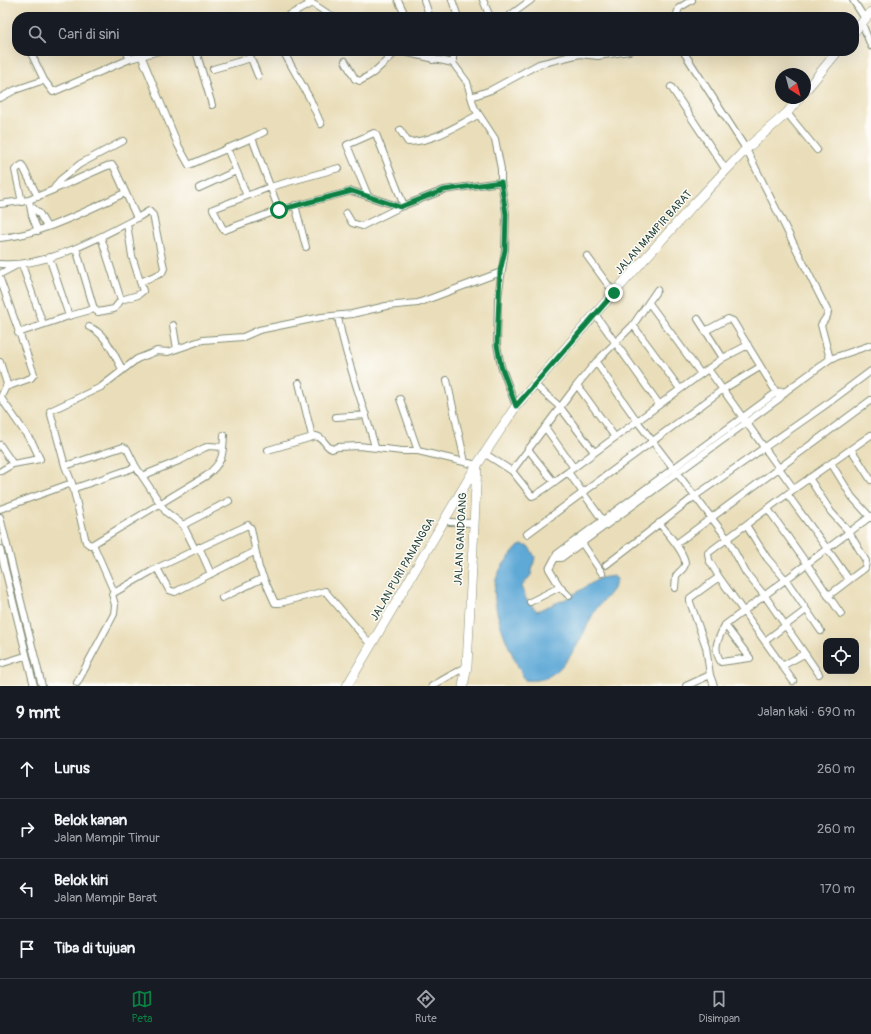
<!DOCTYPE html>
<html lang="id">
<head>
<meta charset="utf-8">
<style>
  body { margin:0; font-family:Pangolin,sans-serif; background:#20242c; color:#f1f3f6 }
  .controls { position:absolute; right:12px; bottom:12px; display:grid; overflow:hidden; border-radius:8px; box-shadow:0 4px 16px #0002 }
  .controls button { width:36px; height:36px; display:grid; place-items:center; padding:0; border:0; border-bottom:1px solid #363941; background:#171b24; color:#f1f3f6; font:20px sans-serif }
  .compass { position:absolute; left:775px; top:68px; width:36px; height:36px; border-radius:50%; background:#171b24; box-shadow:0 4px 16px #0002; rotate:144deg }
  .stop { position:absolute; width:12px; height:12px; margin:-9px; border:3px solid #0b8043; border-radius:50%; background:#fff }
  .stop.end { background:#0b8043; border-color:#fff; box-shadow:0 1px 4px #0008 }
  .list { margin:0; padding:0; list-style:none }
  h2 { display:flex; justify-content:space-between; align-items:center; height:52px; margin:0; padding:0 16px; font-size:17px }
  h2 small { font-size:13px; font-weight:400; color:#9ea1a6 }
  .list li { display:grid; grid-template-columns:26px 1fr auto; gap:12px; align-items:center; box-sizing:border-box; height:60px; padding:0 16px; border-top:1px solid #363941 }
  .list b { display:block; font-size:15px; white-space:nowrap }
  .list p { margin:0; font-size:13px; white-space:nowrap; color:#9ea1a6 }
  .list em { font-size:13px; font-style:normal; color:#9ea1a6 }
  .icon { flex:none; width:22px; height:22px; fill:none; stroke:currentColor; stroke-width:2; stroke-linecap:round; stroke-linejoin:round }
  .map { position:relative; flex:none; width:871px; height:686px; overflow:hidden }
  .search { position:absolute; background:#171b24; box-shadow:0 4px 16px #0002; left:12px; right:12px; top:12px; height:44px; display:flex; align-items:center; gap:10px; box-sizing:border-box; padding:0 14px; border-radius:16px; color:#9ea1a6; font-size:15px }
  .sheet { height:292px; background:#171b24 }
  nav { display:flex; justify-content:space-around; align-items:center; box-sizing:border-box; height:56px; border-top:1px solid #363941; background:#171b24; font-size:11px; color:#9ea1a6 }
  nav a { display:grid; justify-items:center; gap:2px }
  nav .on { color:#0b8043 }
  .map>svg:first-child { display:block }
  .water { fill:#5fa9d7; stroke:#3f7386 }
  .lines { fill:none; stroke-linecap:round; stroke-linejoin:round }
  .street-casing { stroke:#848e77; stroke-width:8 }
  .secondary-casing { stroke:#848e77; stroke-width:10 }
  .street { stroke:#fff; stroke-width:6 }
  .secondary { stroke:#fff; stroke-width:9 }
  .route { stroke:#0b8043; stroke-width:5 }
  .labels { text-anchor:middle; stroke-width:3; stroke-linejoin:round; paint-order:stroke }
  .street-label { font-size:11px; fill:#1f3d34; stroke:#fdfcf7 }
</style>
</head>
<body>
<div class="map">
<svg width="871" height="686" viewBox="0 0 871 686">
  <rect width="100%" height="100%" fill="#fdfcf7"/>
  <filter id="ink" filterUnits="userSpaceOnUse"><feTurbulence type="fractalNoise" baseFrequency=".025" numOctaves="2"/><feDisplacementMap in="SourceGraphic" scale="8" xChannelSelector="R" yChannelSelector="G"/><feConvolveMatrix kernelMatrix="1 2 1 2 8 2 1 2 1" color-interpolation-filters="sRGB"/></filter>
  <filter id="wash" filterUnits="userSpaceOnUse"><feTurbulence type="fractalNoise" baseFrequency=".012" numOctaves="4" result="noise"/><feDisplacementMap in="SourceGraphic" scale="16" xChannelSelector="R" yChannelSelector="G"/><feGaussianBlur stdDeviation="0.9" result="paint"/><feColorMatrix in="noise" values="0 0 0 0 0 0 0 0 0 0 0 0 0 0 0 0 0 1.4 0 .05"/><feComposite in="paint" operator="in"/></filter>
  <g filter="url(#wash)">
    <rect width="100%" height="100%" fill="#eadeba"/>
    <path class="water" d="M 523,545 L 529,547 L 535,557 L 531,575 L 522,586 L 522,589 L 526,599 L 537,611 L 566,599 L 600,578 L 614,576 L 617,579 C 617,589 598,604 593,614 C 581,637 563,686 525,680 C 511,653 485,602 498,574 C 503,563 511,555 519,546 Z"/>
  </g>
  <g filter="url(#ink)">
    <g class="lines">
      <defs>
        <path id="street" d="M 307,0 L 333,17
          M 398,0 L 406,17
          M 424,0 L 430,17
          M 452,0 L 458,17
          M 483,0 L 490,17
          M 853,0 L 865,19
          M 286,17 L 312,3
          M 508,17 L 531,0
          M 676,17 L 679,8 L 692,0
          M 862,23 L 871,46
          M 30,51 L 44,80 L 53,92 L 130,59 L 159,51
          M 126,51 L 130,59
          M 196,51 L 212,105
          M 248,51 L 258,76
          M 283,51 L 310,99 L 321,124
          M 399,51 L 453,63 L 467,82 L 474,107 L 495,139 L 501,169 L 501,182 L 506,213 L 505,250 L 498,297 L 497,345 L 501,366 L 516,406
          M 433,51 L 433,60
          M 683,51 L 746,149 L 828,312 L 827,316 L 821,325 L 830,359
          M 141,55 L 178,145 L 189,165 L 252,138 L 279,210
          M 345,61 L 355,79 L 360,81 L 373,73 L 397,51
          M 453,63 L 453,51
          M 213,69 L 251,58
          M 671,87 L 726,170
          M 471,97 L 491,90 L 539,64 L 580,54 L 598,56 L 629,51
          M 0,98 L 15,90 L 44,80
          M 787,113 L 817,150
          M 400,130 L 408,142 C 433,142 456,126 478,115
          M 252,138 L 264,132
          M 227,148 L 247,196
          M 339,168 L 270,187 L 213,209 L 223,229 L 225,230 L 279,210 L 352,191 L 400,207
          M 199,188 L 236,171
          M 53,190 L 107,166 L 112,165 L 114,167 L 137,218 L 149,211 L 153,215 L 164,268 L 162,273 L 140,282
          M 368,196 L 347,145 L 374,133 L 376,134 L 404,206
          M 29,200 L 53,190 L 60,180 L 80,164 L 123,141
          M 22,202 L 15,170 L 22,165 L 38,197
          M 0,204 L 29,200 L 32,216 L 38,231
          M 295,205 L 306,247
          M 32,207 L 39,213 L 47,227
          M 346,213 L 352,223 L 362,226 L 400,207 L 444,190 L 501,182
          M 0,238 C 44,234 85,211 125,193
          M 587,256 L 614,293
          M 0,264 C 45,268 97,239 137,218
          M 22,265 L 43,324
          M 0,274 L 17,265
          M 0,279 L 34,374 L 31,378 L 6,387
          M 121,300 L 138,295 L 143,291 L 132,256 L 127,224
          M 649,303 L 701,374
          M 94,309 L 98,312 L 114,309 L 121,300 L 101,237
          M 595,314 L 659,404
          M 69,316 L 94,309 L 76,248
          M 338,317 C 346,361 363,403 375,447
          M 698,319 L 723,358
          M 173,325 L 177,349
          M 633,325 L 680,389
          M 89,327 C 106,333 114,355 122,369
          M 705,331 L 728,319 L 733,321 L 778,395
          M 18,333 L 69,316 L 49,257
          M 0,362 L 7,384 L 0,399
          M 596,362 L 637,421 L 727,538 L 746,573 L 765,596 L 819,674
          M 708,369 L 794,489
          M 447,380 L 465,462
          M 299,383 L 312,436
          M 534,384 L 560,407 L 594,452
          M 577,385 L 615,437
          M 1,398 L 33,444 L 40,459 L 13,464 L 1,471
          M 400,399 L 418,451
          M 336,417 L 366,415
          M 545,427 L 574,468
          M 0,445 L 13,464
          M 528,449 L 553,481
          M 851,449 L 871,480
          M 268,450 L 316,436 C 325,438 324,446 332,449 L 338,447 L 359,446 L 402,451 L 418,451 L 477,465
          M 484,453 L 512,471 L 577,385 L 596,362 L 633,325 L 657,290
          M 831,463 L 852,497 L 871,518
          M 65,466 L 123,447 L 127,449 L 136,467
          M 512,471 L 532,496 C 539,495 560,477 568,472 L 604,522
          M 568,472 L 701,374 L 723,358 L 748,345
          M 142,476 L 181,460 L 204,448 L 209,446 L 223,447
          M 72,483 L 86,542 L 90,545 L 93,544 L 206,476 C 223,462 223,456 224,435
          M 75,488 L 136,467 L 166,512 L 183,525
          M 788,495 C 808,524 830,551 849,580 L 865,568 L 866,561 L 849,532 L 831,512 L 809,478
          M 0,509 L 72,483 L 65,466 L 50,411 L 101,387 L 137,359 L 157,351 L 168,352 L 203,340 L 243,337 L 259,330 L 322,317 L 352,314 L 386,306 L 418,303 L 501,272
          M 768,509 L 807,564 L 841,614
          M 0,517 L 42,686
          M 450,522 L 472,523
          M 659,523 C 666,531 686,554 685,564 C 685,569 678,572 676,576 L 675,588
          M 746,525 L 767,558 L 786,580 L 821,631
          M 527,534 L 722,390 L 760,367
          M 580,540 L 602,573
          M 93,544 L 114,592
          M 676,544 L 871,400
          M 199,547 L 211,574
          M 0,549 L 34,686
          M 195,549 L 183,525 L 229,501
          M 555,558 L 561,558 L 780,398 L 786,391 L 830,359 L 871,345
          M 606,565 L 695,496 L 824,406 L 871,371
          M 157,568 L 169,590 L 175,592 L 254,552
          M 569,596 L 560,587 L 549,569 L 557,554 L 777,392 L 786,391
          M 828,596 L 849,580
          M 222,598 L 263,578
          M 530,602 L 560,587
          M 725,625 L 750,658 L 721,662 C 712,648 718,639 725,625 L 871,516
          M 765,641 L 806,610
          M 0,664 L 25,656
          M 782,666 L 804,654
          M 710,675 L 706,647 L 690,602 L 690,598 L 719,577
          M 793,681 L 719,577 L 709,560 L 708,553 L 794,489 L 871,435
          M 77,683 L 114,614 L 115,605 L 112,594 L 157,568 L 248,525 L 251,528 L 259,568 L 275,603 L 280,603 L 325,591 L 371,645
          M 432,686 L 467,666
          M 686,686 L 710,675 L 714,686"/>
        <path id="secondary" d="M 854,32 L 871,12
          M 805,91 L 838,51
          M 347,686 L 475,468
          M 463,686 L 467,666 L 477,465 L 516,406 L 595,314 L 695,203 L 746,149 L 787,113 L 799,98"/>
      </defs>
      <use href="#street" class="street-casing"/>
      <use href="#secondary" class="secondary-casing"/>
      <use href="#street" class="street"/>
      <use href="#secondary" class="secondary"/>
    </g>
  </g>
  <g class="lines" filter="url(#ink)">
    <path class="route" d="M 279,210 L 352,191 L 400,207 L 444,190 L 501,182 L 506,214 L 505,250 L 500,272 L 497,345 L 501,366 L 516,406 L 614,293"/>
  </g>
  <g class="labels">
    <g class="street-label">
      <text transform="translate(653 232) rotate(-48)" y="4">JALAN MAMPIR BARAT</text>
      <text transform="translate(460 539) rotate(-87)" y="4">JALAN GANDOANG</text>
      <text transform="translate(402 569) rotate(-60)" y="4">JALAN PURI PANANGGA</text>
    </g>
  </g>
</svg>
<div class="controls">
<button><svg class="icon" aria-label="locate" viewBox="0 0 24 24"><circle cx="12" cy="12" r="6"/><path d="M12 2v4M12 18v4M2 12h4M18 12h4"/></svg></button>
</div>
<svg class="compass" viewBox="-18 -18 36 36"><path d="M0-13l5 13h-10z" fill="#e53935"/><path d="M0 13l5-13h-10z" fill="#9ea1a6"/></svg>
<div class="stop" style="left:279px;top:210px"></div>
<div class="stop end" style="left:614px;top:293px"></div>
<div class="search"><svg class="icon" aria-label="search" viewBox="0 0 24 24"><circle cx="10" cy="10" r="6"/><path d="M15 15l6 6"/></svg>Cari di sini</div>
</div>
<section class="sheet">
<h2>9 mnt<small>Jalan kaki · 690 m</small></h2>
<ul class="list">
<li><svg class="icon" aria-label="ahead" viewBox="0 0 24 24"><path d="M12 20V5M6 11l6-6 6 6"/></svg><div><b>Lurus</b></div><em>260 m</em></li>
<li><svg class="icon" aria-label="right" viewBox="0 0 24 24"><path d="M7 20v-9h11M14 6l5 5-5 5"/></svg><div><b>Belok kanan</b><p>Jalan Mampir Timur</p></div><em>260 m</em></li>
<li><svg class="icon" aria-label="left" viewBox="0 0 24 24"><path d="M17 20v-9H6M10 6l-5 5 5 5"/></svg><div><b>Belok kiri</b><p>Jalan Mampir Barat</p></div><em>170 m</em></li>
<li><svg class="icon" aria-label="arrive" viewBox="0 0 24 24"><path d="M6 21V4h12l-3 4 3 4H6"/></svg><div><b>Tiba di tujuan</b></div></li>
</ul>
</section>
<nav>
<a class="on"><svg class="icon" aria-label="map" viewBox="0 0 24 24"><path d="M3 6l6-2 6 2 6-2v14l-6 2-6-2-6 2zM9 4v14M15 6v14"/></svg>Peta</a>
<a><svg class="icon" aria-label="directions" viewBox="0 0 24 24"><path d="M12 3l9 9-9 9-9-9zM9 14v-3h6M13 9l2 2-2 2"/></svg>Rute</a>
<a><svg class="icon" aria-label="saved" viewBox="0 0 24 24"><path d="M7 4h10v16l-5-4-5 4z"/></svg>Disimpan</a>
</nav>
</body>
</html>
